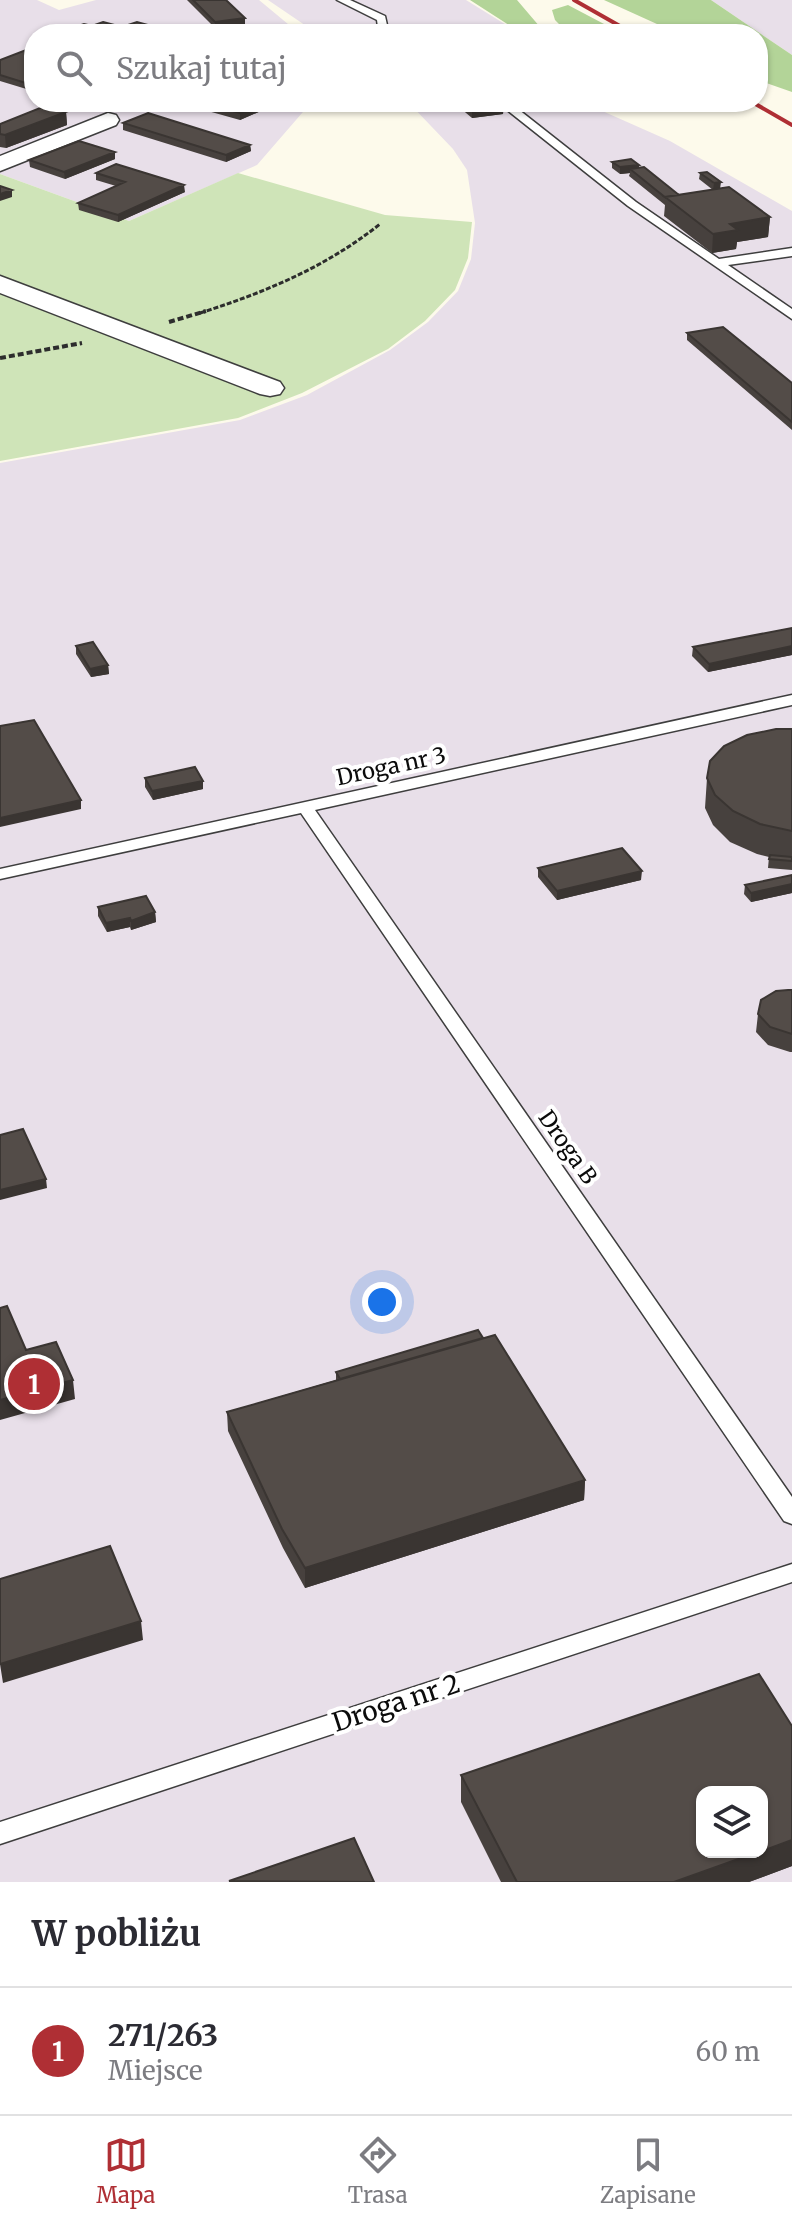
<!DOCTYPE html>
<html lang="pl">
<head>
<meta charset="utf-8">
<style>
  body { margin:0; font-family:Merriweather,serif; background:#f7f7f7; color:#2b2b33 }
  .controls { position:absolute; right:24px; bottom:24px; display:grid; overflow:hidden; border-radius:16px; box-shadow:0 2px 6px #0004 }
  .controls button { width:72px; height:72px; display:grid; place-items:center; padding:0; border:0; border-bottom:2px solid #e1e1e2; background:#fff; color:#2b2b33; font:40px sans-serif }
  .you { position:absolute; left:382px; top:1302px; width:28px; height:28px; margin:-20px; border:6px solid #fff; border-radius:50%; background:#1a73e8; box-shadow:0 0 0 12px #1a73e833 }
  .badge { display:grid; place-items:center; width:52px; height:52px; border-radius:50%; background:#af2f34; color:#fff; font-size:26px; font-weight:700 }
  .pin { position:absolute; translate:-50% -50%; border:4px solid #fff; box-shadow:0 2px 8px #0006 }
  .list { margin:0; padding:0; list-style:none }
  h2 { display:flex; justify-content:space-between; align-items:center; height:104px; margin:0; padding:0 32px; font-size:34px }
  h2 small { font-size:26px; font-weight:400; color:#7c7c81 }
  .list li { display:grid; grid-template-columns:52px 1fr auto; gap:24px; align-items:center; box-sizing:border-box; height:128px; padding:0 32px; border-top:2px solid #e1e1e2 }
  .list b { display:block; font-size:30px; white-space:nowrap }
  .list p { margin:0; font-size:26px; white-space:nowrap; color:#7c7c81 }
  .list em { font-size:26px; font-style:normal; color:#7c7c81 }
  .icon { flex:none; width:44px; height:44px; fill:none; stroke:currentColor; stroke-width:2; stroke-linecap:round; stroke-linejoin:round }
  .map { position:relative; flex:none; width:792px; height:1882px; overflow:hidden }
  .search { position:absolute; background:#fff; box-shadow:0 2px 6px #0004; left:24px; right:24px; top:24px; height:88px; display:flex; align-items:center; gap:20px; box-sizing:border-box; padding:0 28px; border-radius:32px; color:#7c7c81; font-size:30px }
  .sheet { height:232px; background:#fff }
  nav { display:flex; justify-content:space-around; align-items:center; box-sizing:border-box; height:112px; border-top:2px solid #e1e1e2; background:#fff; font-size:22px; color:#7c7c81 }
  nav a { display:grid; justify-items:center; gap:4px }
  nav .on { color:#af2f34 }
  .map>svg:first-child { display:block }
  .industrial { fill:#e8dfe9; fill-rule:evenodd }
  .green { fill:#cfe4b8 }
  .forest { fill:#b3d498 }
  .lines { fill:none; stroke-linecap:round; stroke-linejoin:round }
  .service-casing { stroke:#3e3e3e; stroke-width:3 }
  .minor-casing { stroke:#3e3e3e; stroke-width:3 }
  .path-far1 { stroke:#2d2d2d; stroke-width:3; stroke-dasharray:5 2; stroke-linecap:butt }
  .path { stroke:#2d2d2d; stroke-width:4; stroke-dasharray:6 3; stroke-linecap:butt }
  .service { fill:#fff; fill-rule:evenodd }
  .minor { fill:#fff; fill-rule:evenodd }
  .rail { stroke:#af2f34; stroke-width:4 }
  .wall { fill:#47413e }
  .shaded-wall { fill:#3a3532 }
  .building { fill:#534c48; stroke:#3a3532; stroke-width:2 }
  .labels { text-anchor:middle; stroke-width:8; stroke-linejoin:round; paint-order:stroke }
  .street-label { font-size:22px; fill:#0b0b0b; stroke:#fff }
  .near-street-label { font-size:26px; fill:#0b0b0b; stroke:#fff }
</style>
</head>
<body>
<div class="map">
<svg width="792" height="1882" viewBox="0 0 792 1882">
  <rect width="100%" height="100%" fill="#fdfaeb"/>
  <path class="industrial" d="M 0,0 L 37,0 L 59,10 L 96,0 L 259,0 L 300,34 L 34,34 L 34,102 L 309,102 L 309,105 L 257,165 L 129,221 L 0,174 Z
    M 268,0 L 466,0 L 521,34 L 318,34 Z
    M 711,0 L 792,0 L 792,55 Z
    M 408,102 L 582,102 L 670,141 L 792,211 L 792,1882 L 0,1882 L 0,463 L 240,420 L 307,395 L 390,350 L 428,322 L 458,291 L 471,259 L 475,223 L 467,170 L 453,149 ZM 702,1792 L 762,1792 L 762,1852 L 702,1852 Z"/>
  <path class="green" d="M 238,173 L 385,215 L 472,222 L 468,258 L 455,290 L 425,321 L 388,349 L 302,393 L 238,418 L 0,461 L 0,174 L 129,221 Z"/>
  <path class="forest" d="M 470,0 L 517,0 L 546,34 L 523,34 Z
    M 604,0 L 711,0 L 792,55 L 792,92 L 758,80 L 758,34 L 679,34 Z
    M 568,5 L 623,34 L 569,34 L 555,20 L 552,10 Z"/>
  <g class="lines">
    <defs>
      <path id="service" d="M 337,0 L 350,0 L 385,16 L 389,34 L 379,34 L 377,20 Z
        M 497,102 L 509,102 L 636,202 L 719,259 L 792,248 L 792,256 L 728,265 L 792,309 L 792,319 L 628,206 Z
        M 792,695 L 792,705 L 315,810 L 792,1497 L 792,1524 L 784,1521 L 301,813 L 0,879 L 0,869 Z
        M 792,1564 L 792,1582 L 0,1844 L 0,1822 Z"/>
      <path id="minor" d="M 108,113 L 116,115 L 119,120 L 116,125 L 0,171 L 0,156 Z
        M 0,276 L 280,382 L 284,388 L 280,394 L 270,396 L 260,394 L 0,293 Z"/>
    </defs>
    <use href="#service" class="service-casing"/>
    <use href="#minor" class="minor-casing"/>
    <path class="path-far1" d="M 200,313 C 266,292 326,267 380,224"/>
    <path class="path" d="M 169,322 L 206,311
      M 0,358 L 82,343"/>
    <use href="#service" class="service"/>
    <use href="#minor" class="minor"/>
    <path class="rail" d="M 574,0 L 634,34
      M 752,102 L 792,125"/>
  </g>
  <path class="wall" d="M 187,0 L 226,0 L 245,18 L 245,24 L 215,28 Z
    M 34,47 L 33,91 L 0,81 L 0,60 Z
    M 190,102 L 279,102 L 279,103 L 240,120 L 190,106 Z
    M 453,102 L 497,102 L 503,114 L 472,118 Z
    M 66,112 L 67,125 L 6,148 L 0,147 L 0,124 Z
    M 123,123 L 250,145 L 251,151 L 226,162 L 123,130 Z
    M 115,152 L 115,159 L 65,179 L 30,167 L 29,160 Z
    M 612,162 L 639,165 L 639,168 L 679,195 L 713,190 L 699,179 L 700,173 L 720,188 L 770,217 L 768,237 L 737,242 L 736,249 L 712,253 L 664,216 L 665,205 L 629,176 L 630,173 L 620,174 L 612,168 Z
    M 96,173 L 185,192 L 118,222 L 79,210 L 78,203 L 116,186 L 96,180 Z
    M 687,333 L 792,383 L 792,430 L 687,340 Z
    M 792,628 L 792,655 L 708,672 L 692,656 L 693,647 Z
    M 76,646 L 108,665 L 109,674 L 91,677 L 76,654 Z
    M 792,729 L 792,870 L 768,868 L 769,857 L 757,854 L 730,842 L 713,825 L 705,808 L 707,778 Z
    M 145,778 L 203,789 L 153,800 L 145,787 Z
    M 538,868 L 641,880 L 557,900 L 538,877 Z
    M 792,875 L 792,893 L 751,902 L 744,894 L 745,885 Z
    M 98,907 L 155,912 L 156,922 L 131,930 L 130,927 L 107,932 L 98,916 Z
    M 792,990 L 792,1052 L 790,1052 L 768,1045 L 756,1032 L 758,1014 Z
    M 336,1372 L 585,1480 L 584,1500 L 305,1588 L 283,1548 L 228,1431 L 227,1412 L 336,1380 Z
    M 792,1726 L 792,1866 L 749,1882 L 501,1882 L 461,1802 L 461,1775 Z"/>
  <path class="shaded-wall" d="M 245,18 L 245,24 L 215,28 L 215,22 Z
    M 267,102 L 279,102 L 279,103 L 240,120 L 240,113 Z
    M 504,107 L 503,114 L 472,118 L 472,111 Z
    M 66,112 L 67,125 L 6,148 L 5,135 Z
    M 250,145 L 251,151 L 226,162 L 226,155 Z
    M 115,152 L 115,159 L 65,179 L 64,172 Z
    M 639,165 L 638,171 L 630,169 L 630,173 L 620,174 L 620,167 Z
    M 721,182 L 720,189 L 713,190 L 714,183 Z
    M 184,185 L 185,192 L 118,222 L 118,215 Z
    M 12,190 L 12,197 L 0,201 L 0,194 Z
    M 770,217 L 768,237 L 737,242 L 736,249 L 712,253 L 713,234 L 730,224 Z
    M 792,646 L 792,655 L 708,672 L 709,664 Z
    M 108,665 L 109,674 L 91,677 L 90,669 Z
    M 203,781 L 203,789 L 153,800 L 152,791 Z
    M 81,800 L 81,809 L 0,827 L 0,818 Z
    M 642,871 L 641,880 L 557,900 L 557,891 Z
    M 792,884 L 792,893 L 751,902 L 751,893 Z
    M 155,912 L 156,922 L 131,930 L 131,921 Z
    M 130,918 L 130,927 L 107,932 L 106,923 Z
    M 46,1179 L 47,1188 L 0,1200 L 0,1190 Z
    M 73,1380 L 75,1399 L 0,1420 L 0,1400 Z
    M 585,1480 L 584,1500 L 305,1588 L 305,1568 Z
    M 141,1621 L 143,1640 L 3,1683 L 0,1664 Z
    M 792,1840 L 792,1866 L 749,1882 L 674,1882 L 758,1852 L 762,1852 L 762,1851 Z"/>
  <path class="building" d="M 193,0 L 226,0 L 245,18 L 215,22 Z
    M 103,22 L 122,27 L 137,22 L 170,31 L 163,34 L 70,34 L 80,30 L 72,28 L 84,24 L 92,26 Z
    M 34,47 L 34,84 L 32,85 L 0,75 L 0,60 Z
    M 199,102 L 267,102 L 240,113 Z
    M 461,102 L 497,102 L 504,107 L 472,111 Z
    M 45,106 L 66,112 L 5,135 L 0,134 L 0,124 Z
    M 148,113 L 250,145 L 226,155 L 123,123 Z
    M 79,141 L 115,152 L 64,172 L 29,160 Z
    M 631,159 L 639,165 L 620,167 L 612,162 Z
    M 116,164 L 184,185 L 118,215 L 78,203 L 125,182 L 96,173 Z
    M 644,167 L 679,195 L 665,197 L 667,198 L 666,198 L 630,169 Z
    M 707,172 L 721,182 L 714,183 L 700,173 Z
    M 0,186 L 12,190 L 0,194 Z
    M 729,187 L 770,217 L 730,224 L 738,230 L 713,234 L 665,197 Z
    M 723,327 L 792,383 L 792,422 L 687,333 Z
    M 792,628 L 792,646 L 709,664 L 693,647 Z
    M 93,642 L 108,665 L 90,669 L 76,646 Z
    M 34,720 L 81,800 L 0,818 L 0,726 Z
    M 776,729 L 792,729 L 792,831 L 760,824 L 733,811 L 715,795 L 707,778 L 710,761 L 724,746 L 747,735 Z
    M 195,767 L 203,781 L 152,791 L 145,778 Z
    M 622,848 L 642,871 L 557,891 L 538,868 Z
    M 770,855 L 792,857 L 792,861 L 769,859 Z
    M 792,875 L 792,884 L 751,893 L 745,885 Z
    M 146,896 L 155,912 L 131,921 L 130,918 L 106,923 L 98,907 Z
    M 788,990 L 792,990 L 792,1034 L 770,1027 L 758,1014 L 761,1000 L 776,991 Z
    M 23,1129 L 46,1179 L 0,1190 L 0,1135 Z
    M 7,1306 L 26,1350 L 56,1342 L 73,1380 L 0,1400 L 0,1308 Z
    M 478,1330 L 483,1338 L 340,1379 L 336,1372 Z
    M 495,1335 L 585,1480 L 305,1568 L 282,1529 L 227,1412 Z
    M 110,1546 L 141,1621 L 0,1664 L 0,1579 Z
    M 759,1674 L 792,1726 L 792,1840 L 762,1851 L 762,1792 L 702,1792 L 702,1852 L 758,1852 L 674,1882 L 517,1882 L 461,1775 Z
    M 354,1838 L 374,1882 L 229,1881 Z"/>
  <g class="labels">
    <g class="street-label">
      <text transform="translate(391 766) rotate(-12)" y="8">Droga nr 3</text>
      <text transform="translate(568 1147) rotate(55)" y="8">Droga B</text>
    </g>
    <g class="near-street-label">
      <text transform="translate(396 1703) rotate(-18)" y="9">Droga nr 2</text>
    </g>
  </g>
</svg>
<div class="controls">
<button><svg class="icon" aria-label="layers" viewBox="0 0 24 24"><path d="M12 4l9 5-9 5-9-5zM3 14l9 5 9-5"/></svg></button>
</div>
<div class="you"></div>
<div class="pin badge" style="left:34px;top:1384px">1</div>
<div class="search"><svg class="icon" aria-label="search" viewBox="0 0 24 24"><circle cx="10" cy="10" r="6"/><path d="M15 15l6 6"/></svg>Szukaj tutaj</div>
</div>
<section class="sheet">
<h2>W pobliżu<small></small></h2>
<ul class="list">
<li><span class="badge">1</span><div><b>271/263</b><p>Miejsce</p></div><em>60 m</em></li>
</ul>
</section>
<nav>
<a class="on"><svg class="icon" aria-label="map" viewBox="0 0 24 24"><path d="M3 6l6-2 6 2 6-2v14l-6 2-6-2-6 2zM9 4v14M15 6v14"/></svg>Mapa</a>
<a><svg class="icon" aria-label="directions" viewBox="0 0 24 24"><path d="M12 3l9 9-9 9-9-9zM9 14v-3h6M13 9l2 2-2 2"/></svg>Trasa</a>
<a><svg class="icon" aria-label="saved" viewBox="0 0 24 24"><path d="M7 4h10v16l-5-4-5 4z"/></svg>Zapisane</a>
</nav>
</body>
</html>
